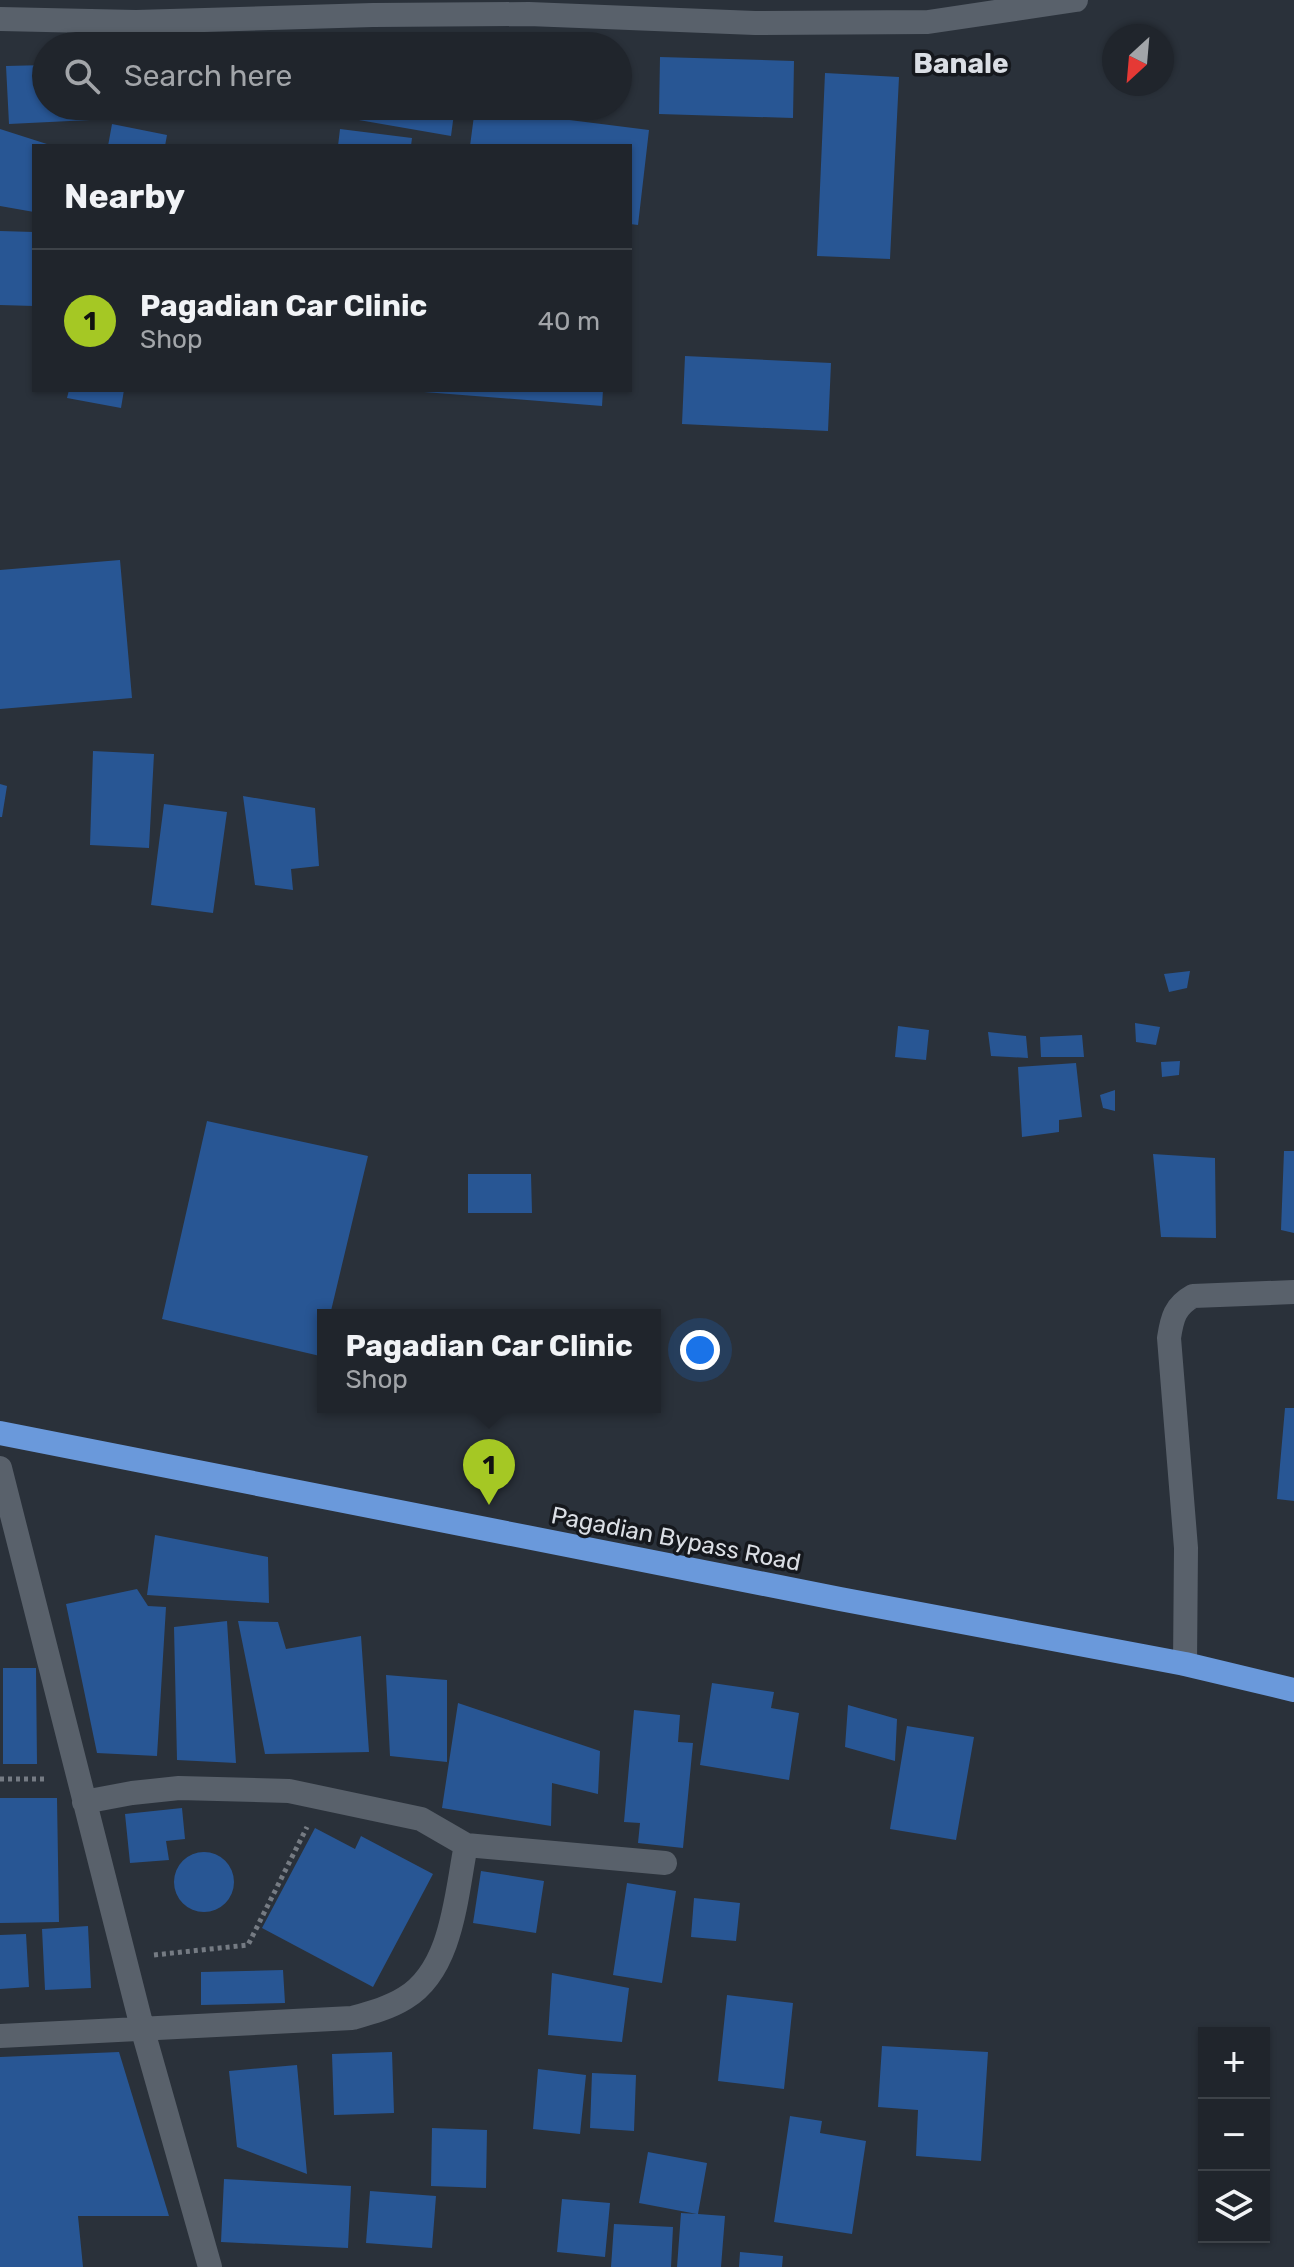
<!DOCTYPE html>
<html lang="en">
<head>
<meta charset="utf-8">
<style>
  body { margin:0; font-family:Rubik,sans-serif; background:#282d34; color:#f1f3f6 }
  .controls { position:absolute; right:24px; bottom:24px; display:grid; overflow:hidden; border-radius:0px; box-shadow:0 2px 6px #0004 }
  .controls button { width:72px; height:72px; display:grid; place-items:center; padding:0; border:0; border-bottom:2px solid #3d4248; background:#20252c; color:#f1f3f6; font:40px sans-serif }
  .compass { position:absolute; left:1102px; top:24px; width:72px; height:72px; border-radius:50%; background:#20252c; box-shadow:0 2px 6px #0004; rotate:206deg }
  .you { position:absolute; left:700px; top:1350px; width:28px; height:28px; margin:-20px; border:6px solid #fff; border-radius:50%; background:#1a73e8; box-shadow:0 0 0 12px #1a73e833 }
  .badge { display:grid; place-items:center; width:52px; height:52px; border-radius:50%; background:#a5c824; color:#111; font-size:26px; font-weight:700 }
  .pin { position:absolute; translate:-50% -66px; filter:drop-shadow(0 2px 4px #0008) }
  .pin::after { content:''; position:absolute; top:42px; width:28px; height:24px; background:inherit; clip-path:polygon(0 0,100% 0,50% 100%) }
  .popup { position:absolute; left:317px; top:1309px; width:344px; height:104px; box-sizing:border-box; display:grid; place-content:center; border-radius:0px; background:#20252c; filter:drop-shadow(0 2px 6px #0005); font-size:26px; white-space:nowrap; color:#a2a5a9 }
  .popup b { font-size:30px; color:#f1f3f6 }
  .popup::after { content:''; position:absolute; left:50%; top:100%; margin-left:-16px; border:16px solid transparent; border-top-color:#20252c }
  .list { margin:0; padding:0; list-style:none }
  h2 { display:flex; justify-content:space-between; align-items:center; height:104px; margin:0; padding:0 32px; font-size:34px }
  h2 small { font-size:26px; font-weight:400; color:#a2a5a9 }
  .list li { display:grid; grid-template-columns:52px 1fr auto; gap:24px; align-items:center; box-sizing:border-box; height:144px; padding:0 32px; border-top:2px solid #3d4248 }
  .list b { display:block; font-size:30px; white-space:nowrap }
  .list p { margin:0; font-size:26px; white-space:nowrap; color:#a2a5a9 }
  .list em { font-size:26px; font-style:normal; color:#a2a5a9 }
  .icon { flex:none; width:44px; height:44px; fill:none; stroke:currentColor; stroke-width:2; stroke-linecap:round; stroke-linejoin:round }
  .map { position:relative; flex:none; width:1294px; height:2267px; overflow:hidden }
  .search { position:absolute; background:#20252c; box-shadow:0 2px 6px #0004; left:32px; top:32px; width:600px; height:88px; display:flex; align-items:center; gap:20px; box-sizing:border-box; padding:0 28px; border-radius:44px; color:#a2a5a9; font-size:30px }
  .panel { position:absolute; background:#20252c; box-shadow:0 2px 6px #0004; left:32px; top:144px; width:600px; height:248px; border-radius:0px }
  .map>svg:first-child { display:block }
  .building { fill:#285694 }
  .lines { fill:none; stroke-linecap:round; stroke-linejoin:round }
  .path { stroke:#757b83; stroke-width:5; stroke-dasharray:4 4; stroke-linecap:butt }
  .minor { stroke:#59616b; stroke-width:24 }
  .highway { stroke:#6a99db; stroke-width:24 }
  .labels { text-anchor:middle; stroke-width:7; stroke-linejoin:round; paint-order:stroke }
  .street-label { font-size:24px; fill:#dadee4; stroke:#15181d }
  .quarter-label { font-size:28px; font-weight:bold; fill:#dadee4; stroke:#15181d }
</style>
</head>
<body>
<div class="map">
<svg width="1294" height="2267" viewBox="0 0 1294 2267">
  <rect width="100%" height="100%" fill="#2a313a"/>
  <path class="building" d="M 660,57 L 794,61 L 793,118 L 659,114 Z
    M 46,65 L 46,106 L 90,106 L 90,120 L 9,124 L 6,66 Z
    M 825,73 L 899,77 L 890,259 L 817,256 Z
    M 355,106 L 455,106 L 451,136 L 353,119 Z
    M 562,106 L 587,106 L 586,111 Z
    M 475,108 L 649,130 L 638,225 L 630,224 L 630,146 L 470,146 Z
    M 112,124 L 167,135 L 165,146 L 108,146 Z
    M 0,129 L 50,145 L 34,146 L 34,212 L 0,206 Z
    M 340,129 L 412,138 L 411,146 L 338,146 Z
    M 0,231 L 34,232 L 34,306 L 0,305 Z
    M 685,356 L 831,363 L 828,431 L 682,424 Z
    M 69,390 L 124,390 L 121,408 L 67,398 Z
    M 424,390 L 603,390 L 602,406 L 424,392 Z
    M 120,560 L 132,698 L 0,709 L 0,570 Z
    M 93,751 L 154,754 L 149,848 L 90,845 Z
    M 0,784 L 7,786 L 2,817 L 0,817 Z
    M 243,796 L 315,808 L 319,866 L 291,869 L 293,890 L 255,885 Z
    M 164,804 L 227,812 L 213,913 L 151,905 Z
    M 1190,971 L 1187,988 L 1169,992 L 1164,974 Z
    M 1135,1023 L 1160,1027 L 1156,1045 L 1136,1042 Z
    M 898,1026 L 929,1030 L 926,1060 L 895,1057 Z
    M 988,1032 L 1026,1036 L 1028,1058 L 991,1056 Z
    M 1082,1035 L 1084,1057 L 1041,1057 L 1040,1037 Z
    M 1180,1061 L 1179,1075 L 1162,1077 L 1161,1062 Z
    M 1076,1063 L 1082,1117 L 1059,1120 L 1059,1132 L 1022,1137 L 1018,1067 Z
    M 1115,1090 L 1115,1111 L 1103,1108 L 1100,1095 Z
    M 207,1121 L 368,1156 L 330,1315 L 323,1315 L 320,1356 L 162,1319 Z
    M 1284,1151 L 1294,1151 L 1294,1233 L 1281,1230 Z
    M 1153,1154 L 1215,1158 L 1216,1238 L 1161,1237 Z
    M 468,1174 L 531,1174 L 532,1213 L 468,1213 Z
    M 1285,1408 L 1294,1408 L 1294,1501 L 1277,1499 Z
    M 155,1535 L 268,1557 L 269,1603 L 147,1595 Z
    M 137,1589 L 148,1606 L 166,1607 L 157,1756 L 97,1753 L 66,1604 Z
    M 227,1621 L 236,1763 L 177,1760 L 174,1627 Z
    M 238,1621 L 278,1622 L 286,1649 L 361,1636 L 369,1752 L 265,1754 Z
    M 3,1668 L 36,1668 L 37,1764 L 3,1764 Z
    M 386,1675 L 447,1680 L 447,1762 L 390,1756 Z
    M 712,1683 L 774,1692 L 771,1708 L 799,1713 L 789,1780 L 700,1765 Z
    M 458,1703 L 600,1751 L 598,1794 L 552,1783 L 551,1826 L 442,1808 Z
    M 848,1705 L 897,1719 L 895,1761 L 845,1747 Z
    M 634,1710 L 680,1715 L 678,1742 L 693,1743 L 683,1848 L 638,1843 L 640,1823 L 624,1822 Z
    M 907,1726 L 974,1737 L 956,1840 L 890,1829 Z
    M 0,1798 L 57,1798 L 59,1922 L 0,1923 Z
    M 182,1808 L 185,1839 L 166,1841 L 169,1860 L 130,1863 L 125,1814 Z
    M 315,1828 L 355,1849 L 361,1836 L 433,1874 L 373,1987 L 262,1928 Z
    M174 1882a30 30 0 1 1 60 0a30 30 0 1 1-60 0Z
    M 481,1871 L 544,1881 L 536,1933 L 473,1923 Z
    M 627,1883 L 676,1891 L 662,1983 L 613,1975 Z
    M 694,1898 L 740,1903 L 736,1941 L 691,1937 Z
    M 88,1926 L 91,1988 L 45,1990 L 42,1929 Z
    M 26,1934 L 29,1987 L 0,1989 L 0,1935 Z
    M 283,1970 L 285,2003 L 201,2005 L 201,1972 Z
    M 552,1973 L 629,1988 L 622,2042 L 548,2035 Z
    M 727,1995 L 793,2003 L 784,2089 L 718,2081 Z
    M 882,2046 L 988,2052 L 981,2161 L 916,2156 L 918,2110 L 878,2107 Z
    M 119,2052 L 169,2216 L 78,2216 L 83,2267 L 0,2267 L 0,2057 Z
    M 392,2052 L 394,2113 L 334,2115 L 332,2054 Z
    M 297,2065 L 307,2174 L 237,2147 L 229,2071 Z
    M 538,2069 L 586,2075 L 580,2134 L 533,2129 Z
    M 592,2073 L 636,2075 L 634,2131 L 590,2128 Z
    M 790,2116 L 822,2121 L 820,2133 L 866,2141 L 852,2234 L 774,2222 Z
    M 432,2128 L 487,2130 L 486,2188 L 431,2186 Z
    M 648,2152 L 707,2163 L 698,2214 L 725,2216 L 721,2267 L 677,2267 L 681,2213 L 697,2214 L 639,2203 Z
    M 224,2179 L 351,2186 L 348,2248 L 221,2242 Z
    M 370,2191 L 436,2196 L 432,2248 L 366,2243 Z
    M 562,2199 L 610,2203 L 605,2257 L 557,2252 Z
    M 614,2224 L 673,2227 L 671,2267 L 611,2267 Z
    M 740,2252 L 783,2256 L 782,2267 L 739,2267 Z"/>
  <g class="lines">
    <path class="path" d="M 0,1779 L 47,1779
      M 154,1955 L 248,1945 L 307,1827"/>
    <path class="minor" d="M 0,19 L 136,22 L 373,15 L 529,14 L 755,23 L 928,22 L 1076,0
      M 0,1468 L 143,2031 L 210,2267
      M 1185,1664 L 1186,1548 L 1169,1338 C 1172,1318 1175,1306 1193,1296 L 1294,1292
      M 84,1802 L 132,1793 L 179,1788 L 289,1791 L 421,1819 L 466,1845 L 665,1863
      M 0,2036 L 352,2018 C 370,2013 389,2008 405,1998 C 453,1969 456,1894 466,1845"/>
    <path class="highway" d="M 0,1433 L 840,1599 L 1185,1664 L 1294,1690"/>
  </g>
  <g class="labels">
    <g class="street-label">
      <text transform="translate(676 1539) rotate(11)" y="8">Pagadian Bypass Road</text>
    </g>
    <g class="quarter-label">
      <text x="961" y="73">Banale</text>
    </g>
  </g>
</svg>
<div class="controls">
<button>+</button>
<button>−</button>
<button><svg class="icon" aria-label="layers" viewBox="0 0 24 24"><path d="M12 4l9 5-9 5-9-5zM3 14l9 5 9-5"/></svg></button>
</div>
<svg class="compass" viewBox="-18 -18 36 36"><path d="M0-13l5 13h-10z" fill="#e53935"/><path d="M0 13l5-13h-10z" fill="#a2a5a9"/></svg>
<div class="you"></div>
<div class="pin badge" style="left:489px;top:1505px">1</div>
<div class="popup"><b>Pagadian Car Clinic</b>Shop</div>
<div class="search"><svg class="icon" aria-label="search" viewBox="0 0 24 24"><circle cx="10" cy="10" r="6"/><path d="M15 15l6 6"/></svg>Search here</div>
<section class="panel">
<h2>Nearby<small></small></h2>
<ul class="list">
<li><span class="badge">1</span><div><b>Pagadian Car Clinic</b><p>Shop</p></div><em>40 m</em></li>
</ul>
</section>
</div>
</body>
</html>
